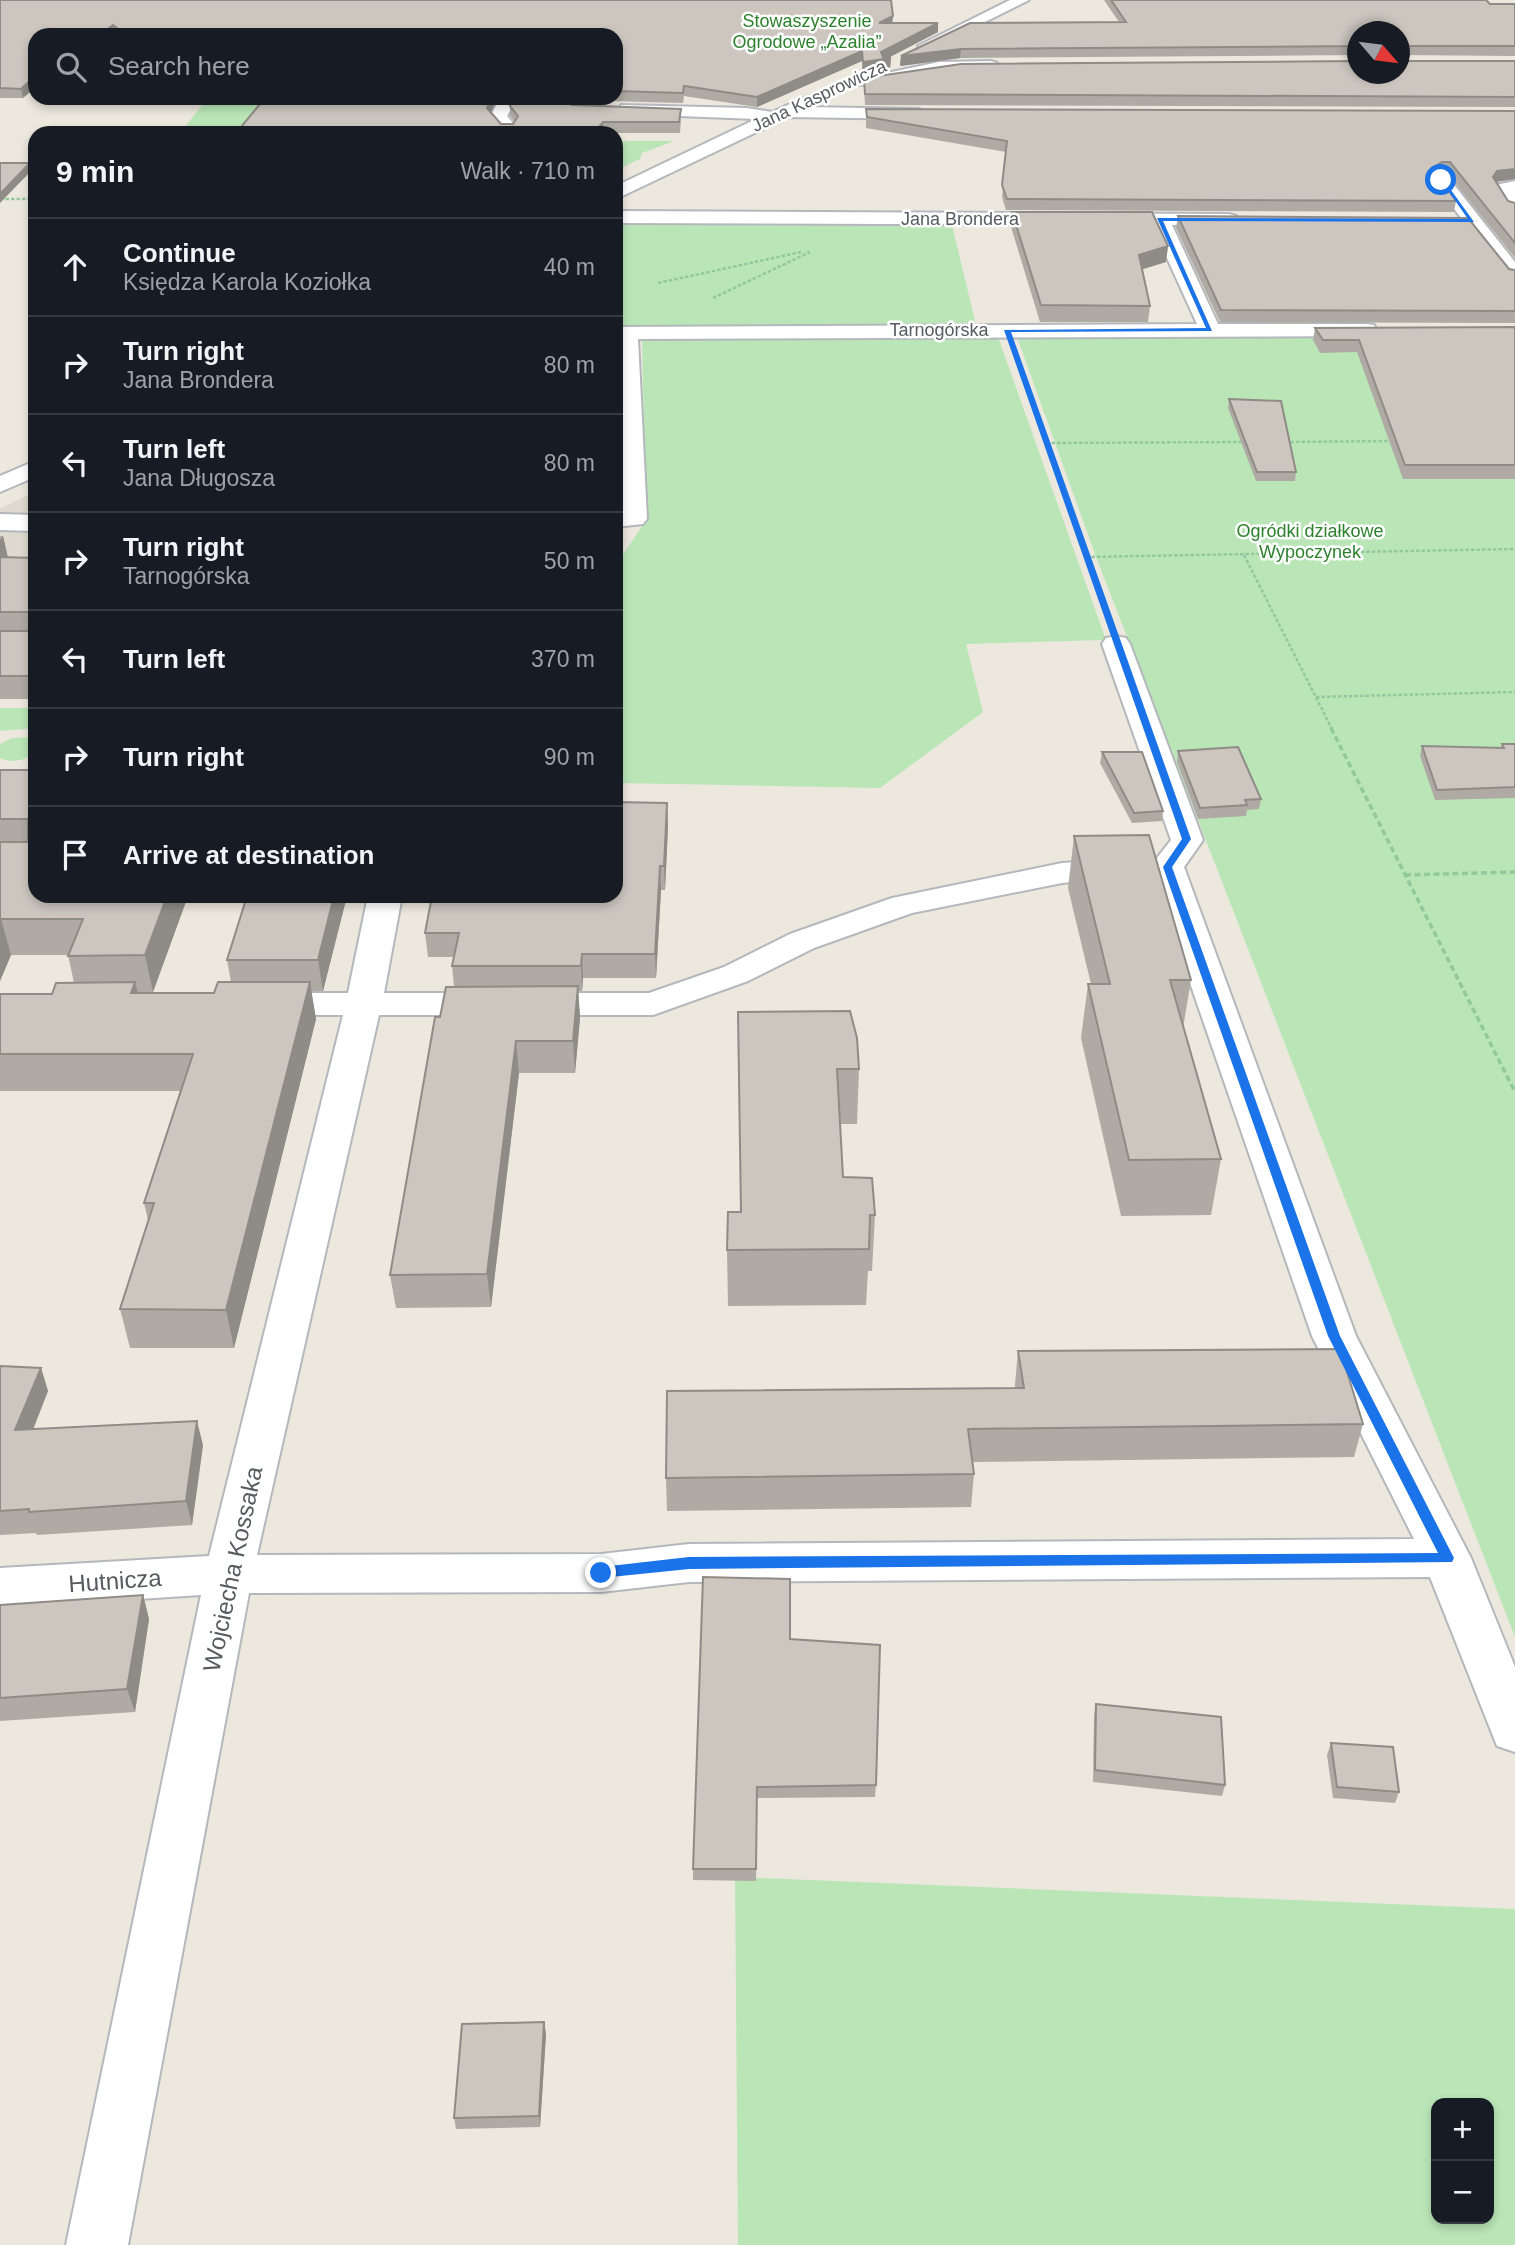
<!DOCTYPE html>
<html lang="en">
<head>
<meta charset="utf-8">
<style>
  body { margin:0; font-family:Helvetica,sans-serif; background:#20242c; color:#f1f3f6 }
  .controls { position:absolute; right:21px; bottom:21px; display:grid; overflow:hidden; border-radius:14px; box-shadow:0 4px 10px #0003 }
  .controls button { width:63px; height:63px; display:grid; place-items:center; padding:0; border:0; border-bottom:2px solid #363941; background:#171b24; color:#f1f3f6; font:35px sans-serif }
  .compass { position:absolute; left:1347px; top:21px; width:63px; height:63px; border-radius:50%; background:#171b24; box-shadow:0 4px 10px #0003; rotate:118deg }
  .stop { position:absolute; width:21px; height:21px; margin:-16px; border:5px solid #1a73e8; border-radius:50%; background:#fff }
  .stop.end { background:#1a73e8; border-color:#fff; box-shadow:0 2px 7px #0008 }
  .list { margin:0; padding:0; list-style:none }
  h2 { display:flex; justify-content:space-between; align-items:center; height:91px; margin:0; padding:0 28px; font-size:30px }
  h2 small { font-size:23px; font-weight:400; color:#9ea1a6 }
  .list li { display:grid; grid-template-columns:46px 1fr auto; gap:21px; align-items:center; box-sizing:border-box; height:98px; padding:0 28px; border-top:2px solid #363941 }
  .list b { display:block; font-size:26px; white-space:nowrap }
  .list p { margin:0; font-size:23px; white-space:nowrap; color:#9ea1a6 }
  .list em { font-size:23px; font-style:normal; color:#9ea1a6 }
  .icon { flex:none; width:38px; height:38px; fill:none; stroke:currentColor; stroke-width:2; stroke-linecap:round; stroke-linejoin:round }
  .map { position:relative; flex:none; width:1515px; height:2245px; overflow:hidden }
  .search { position:absolute; background:#171b24; box-shadow:0 4px 10px #0003; left:28px; top:28px; width:595px; height:77px; display:flex; align-items:center; gap:18px; box-sizing:border-box; padding:0 24px; border-radius:21px; color:#9ea1a6; font-size:26px }
  .panel { position:absolute; background:#171b24; box-shadow:0 4px 10px #0003; left:28px; top:126px; width:595px; height:777px; border-radius:21px }
  .map>svg:first-child { display:block }
  .education { fill:#dedacf }
  .green { fill:#bae6b7; fill-rule:evenodd }
  .lines { fill:none; stroke-linecap:round; stroke-linejoin:round }
  .minor-casing { stroke:#b4b7bc; stroke-width:4 }
  .path-far1 { stroke:#91c89d; stroke-width:2.5; stroke-dasharray:3.5 2; stroke-linecap:butt }
  .path { stroke:#91c89d; stroke-width:3.5; stroke-dasharray:6 3.5; stroke-linecap:butt }
  .minor { fill:#fff; fill-rule:evenodd }
  .wall { fill:#afaaa4 }
  .shaded-wall { fill:#8f8b86 }
  .building { fill:#ccc6bf; stroke:#8f8b86; stroke-width:2 }
  .route { fill:#1a73e8 }
  .labels { text-anchor:middle; stroke-width:5; stroke-linejoin:round; paint-order:stroke }
  .far-park-label { font-size:18px; fill:#2e822e; stroke:#fff }
  .far-street-label { font-size:18px; fill:#575c61; stroke:#fff }
  .near-street-label { font-size:24px; fill:#575c61; stroke:#fff }
</style>
</head>
<body>
<div class="map">
<svg width="1515" height="2245" viewBox="0 0 1515 2245">
  <rect width="100%" height="100%" fill="#ece8de"/>
  <path class="education" d="M 35,492 L 35,627 L 0,626 L 0,508 Z"/>
  <path class="green" d="M 208,98 L 498,98 L 486,133 L 180,133 Z
    M 616,141 L 674,141 L 642,153 L 640,159 L 616,170 Z
    M 952,225 L 976,325 L 616,326 L 616,225 Z
    M 998,337 L 1106,640 L 966,644 L 983,712 L 880,788 L 616,783 L 616,565 L 646,520 L 642,339 Z
    M 1017,337 L 1515,338 L 1515,1637 L 1096,557 Z
    M 0,708 L 35,708 L 35,728 L 0,731 Z
    M 33,737 L 35,753 C 26,760 11,764 0,758 L 0,744 L 12,738 Z
    M 735,1877 L 1515,1909 L 1515,2245 L 738,2245 ZM 1436,2103 L 1489,2103 L 1489,2219 L 1436,2219 Z"/>
  <g class="lines">
    <defs>
      <path id="minor" d="M 1010,0 L 1029,0 L 931,49 L 921,49 L 918,46 Z
        M 991,61 L 997,63 L 999,66 L 997,69 L 939,72 L 882,84 L 855,85 L 847,80 L 855,75 L 882,74 L 939,62 Z
        M 808,96 L 816,101 L 808,107 L 919,109 L 927,114 L 919,119 L 788,117 L 616,199 L 616,186 L 756,119 L 627,114 L 619,109 L 621,105 L 747,108 L 772,112 Z
        M 500,98 L 518,98 L 507,116 L 517,128 L 514,132 L 502,132 L 490,117 Z
        M 1441,175 L 1447,176 L 1515,262 L 1515,281 L 1508,279 L 1432,180 Z
        M 1515,181 L 1515,213 L 1508,211 L 1493,189 L 1495,185 Z
        M 616,211 L 1229,214 L 1236,216 L 1239,220 L 1236,224 L 1172,225 L 1218,324 L 1366,324 L 1374,325 L 1377,330 L 1374,335 L 1366,336 L 638,339 L 647,519 L 643,524 L 616,527 L 616,511 L 621,511 L 616,327 L 1197,324 L 1152,225 L 616,223 Z
        M 35,461 L 35,477 L 0,492 L 0,476 Z
        M 0,514 L 35,515 L 35,531 L 0,530 Z
        M 1116,636 L 1126,638 L 1130,644 L 1203,840 L 1184,867 L 1356,1336 L 1471,1558 L 1515,1667 L 1515,1752 L 1497,1746 L 1430,1577 L 689,1582 L 601,1592 L 249,1593 L 128,2245 L 66,2245 L 201,1595 L 0,1608 L 0,1568 L 209,1556 L 343,1015 L 261,1015 L 248,1012 L 243,1004 L 248,996 L 261,993 L 348,993 L 368,896 L 402,896 L 384,993 L 649,993 L 724,967 L 790,934 L 892,898 L 1062,863 L 1123,859 L 1135,862 L 1140,869 L 1135,876 L 1062,883 L 912,913 L 814,948 L 748,981 L 653,1015 L 379,1015 L 257,1555 L 601,1554 L 689,1544 L 1414,1539 L 1312,1336 L 1150,867 L 1171,840 L 1102,644 L 1106,638 Z"/>
    </defs>
    <use href="#minor" class="minor-casing"/>
    <path class="path-far1" d="M 0,199 L 35,199
      M 658,283 L 801,252
      M 713,298 L 810,252
      M 1019,364 L 1106,614
      M 1285,442 L 1392,441
      M 1046,443 L 1245,442
      M 1244,555 L 1332,729
      M 1086,557 L 1515,549
      M 1316,697 L 1515,692"/>
    <path class="path" d="M 1331,728 L 1515,1092
      M 1405,875 L 1515,872"/>
    <use href="#minor" class="minor"/>
  </g>
  <path class="wall" d="M 0,0 L 893,16 L 892,23 L 938,32 L 888,58 L 891,58 L 890,68 L 862,71 L 862,61 L 757,107 L 684,96 L 683,103 L 572,100 L 569,102 L 572,105 L 681,119 L 680,133 L 236,133 L 265,98 L 497,98 L 491,112 L 501,124 L 513,124 L 515,122 L 510,116 L 510,106 L 513,98 L 616,98 L 616,35 L 35,35 L 23,98 L 0,98 Z
    M 1104,0 L 1486,0 L 1490,4 L 1515,4 L 1515,56 L 1400,55 L 1357,32 L 1357,55 L 960,58 L 900,66 L 901,56 L 1119,22 Z
    M 1402,61 L 1515,61 L 1515,107 L 865,105 L 864,88 L 864,78 Z
    M 866,109 L 1515,111 L 1515,179 L 1496,182 L 1508,201 L 1515,203 L 1515,258 L 1447,173 L 1440,173 L 1436,175 L 1456,201 L 1454,212 L 1006,210 L 1002,197 L 1006,152 L 866,128 Z
    M 1012,212 L 1168,246 L 1166,262 L 1142,269 L 1150,306 L 1148,322 L 1040,322 L 1011,227 Z
    M 1178,216 L 1515,270 L 1515,323 L 1220,322 L 1176,228 Z
    M 1515,327 L 1515,479 L 1403,479 L 1357,352 L 1320,353 L 1313,340 L 1315,328 Z
    M 1229,399 L 1296,472 L 1295,481 L 1256,481 L 1228,408 Z
    M 0,536 L 3,536 L 8,558 L 35,558 L 35,699 L 0,699 Z
    M 1502,744 L 1515,744 L 1515,798 L 1435,800 L 1420,756 L 1422,746 L 1501,748 Z
    M 1178,751 L 1261,799 L 1259,809 L 1247,810 L 1246,816 L 1198,819 L 1177,762 Z
    M 1102,752 L 1163,811 L 1162,821 L 1132,823 L 1100,763 Z
    M 0,770 L 35,770 L 35,896 L 188,896 L 153,992 L 137,992 L 138,993 L 214,993 L 231,982 L 227,960 L 247,896 L 347,896 L 323,991 L 311,991 L 316,1019 L 234,1348 L 130,1348 L 120,1309 L 148,1220 L 144,1203 L 180,1091 L 0,1091 L 0,994 L 52,994 L 74,983 L 68,955 L 11,955 L 0,981 Z
    M 667,803 L 668,827 L 665,890 L 661,890 L 656,978 L 583,978 L 582,991 L 578,991 L 580,1018 L 575,1073 L 519,1073 L 491,1307 L 396,1308 L 390,1275 L 440,1017 L 454,987 L 452,966 L 454,957 L 428,957 L 425,933 L 616,896 Z
    M 1074,836 L 1191,980 L 1183,1028 L 1221,1159 L 1211,1215 L 1121,1216 L 1081,1038 L 1088,984 L 1091,984 L 1068,888 Z
    M 738,1012 L 859,1069 L 857,1124 L 840,1124 L 843,1177 L 875,1215 L 872,1271 L 868,1271 L 866,1305 L 728,1306 L 727,1250 L 741,1212 Z
    M 1018,1351 L 1363,1424 L 1354,1457 L 973,1462 L 974,1474 L 971,1507 L 667,1511 L 666,1478 L 1015,1388 L 1015,1384 Z
    M 0,1366 L 41,1368 L 48,1391 L 33,1430 L 203,1445 L 192,1525 L 37,1535 L 36,1533 L 0,1535 Z
    M 143,1595 L 149,1619 L 135,1712 L 0,1721 L 0,1605 Z
    M 790,1639 L 876,1785 L 875,1797 L 757,1798 L 756,1881 L 693,1880 L 693,1869 Z
    M 1096,1704 L 1225,1785 L 1222,1796 L 1093,1782 L 1094,1715 Z
    M 1331,1743 L 1399,1792 L 1395,1803 L 1333,1798 L 1327,1755 Z
    M 544,2022 L 546,2034 L 540,2127 L 456,2129 L 454,2118 Z"/>
  <path class="shaded-wall" d="M 893,16 L 892,25 L 879,23 Z
    M 938,23 L 938,32 L 886,59 L 891,58 L 890,68 L 862,71 L 863,62 Z
    M 113,25 L 115,34 L 114,35 L 100,35 Z
    M 268,31 L 268,35 L 234,35 Z
    M 961,49 L 960,58 L 900,66 L 901,56 Z
    M 862,51 L 862,61 L 757,107 L 757,97 Z
    M 35,76 L 35,88 L 23,98 L 21,89 Z
    M 492,98 L 497,98 L 488,119 L 487,108 Z
    M 562,98 L 572,98 L 572,100 L 563,108 Z
    M 603,122 L 603,133 L 594,133 Z
    M 1442,162 L 1440,173 L 1429,179 L 1432,168 Z
    M 30,163 L 31,171 L 0,203 L 0,194 Z
    M 1515,169 L 1515,179 L 1494,182 L 1493,177 L 1497,171 Z
    M 1168,246 L 1166,262 L 1137,271 L 1139,255 Z
    M 3,536 L 8,558 L 0,568 L 0,540 Z
    M 667,803 L 668,827 L 665,890 L 664,866 Z
    M 660,866 L 661,890 L 656,978 L 655,954 Z
    M 167,896 L 188,896 L 153,992 L 145,955 Z
    M 334,896 L 347,896 L 323,991 L 318,960 Z
    M 1,919 L 11,955 L 0,981 L 0,922 Z
    M 582,954 L 583,978 L 582,991 L 581,966 Z
    M 135,982 L 144,1019 L 131,993 Z
    M 310,982 L 316,1019 L 234,1348 L 226,1310 Z
    M 578,986 L 580,1018 L 575,1073 L 573,1041 Z
    M 516,1041 L 519,1073 L 491,1307 L 487,1274 Z
    M 41,1368 L 48,1391 L 23,1454 L 15,1430 Z
    M 197,1421 L 203,1445 L 192,1525 L 186,1501 Z
    M 143,1595 L 149,1619 L 135,1712 L 127,1689 Z
    M 544,2022 L 546,2034 L 540,2127 L 539,2116 Z"/>
  <path class="building" d="M 0,0 L 891,0 L 893,16 L 879,23 L 938,23 L 881,52 L 883,57 L 891,58 L 863,62 L 862,51 L 757,97 L 684,86 L 683,93 L 616,91 L 616,35 L 264,35 L 268,31 L 234,35 L 126,35 L 113,25 L 100,35 L 35,35 L 35,76 L 21,89 L 0,88 Z
    M 1111,0 L 1486,0 L 1490,4 L 1515,4 L 1515,46 L 1402,46 L 1399,56 L 1399,32 L 1357,32 L 1357,46 L 961,49 L 901,56 L 970,23 L 1126,22 Z
    M 1399,58 L 1402,61 L 1515,61 L 1515,97 L 865,94 L 864,78 L 961,64 L 1357,61 L 1357,74 L 1399,74 Z
    M 265,98 L 492,98 L 487,108 L 501,124 L 513,124 L 518,116 L 510,106 L 513,98 L 562,98 L 572,105 L 681,109 L 679,122 L 603,122 L 594,133 L 236,133 Z
    M 866,109 L 1515,111 L 1515,169 L 1497,171 L 1493,177 L 1508,201 L 1515,203 L 1515,243 L 1450,162 L 1442,162 L 1432,168 L 1456,201 L 1007,199 L 1002,185 L 1007,141 L 867,117 Z
    M 0,163 L 30,163 L 0,194 Z
    M 1012,212 L 1152,212 L 1168,246 L 1139,255 L 1150,306 L 1041,305 Z
    M 1178,216 L 1468,218 L 1509,269 L 1515,270 L 1515,311 L 1221,310 Z
    M 1515,327 L 1515,465 L 1405,465 L 1359,340 L 1323,340 L 1315,328 Z
    M 1229,399 L 1281,401 L 1296,472 L 1257,472 Z
    M 0,557 L 35,558 L 35,676 L 0,676 L 0,631 L 31,631 L 32,612 L 0,612 Z
    M 1502,744 L 1515,744 L 1515,787 L 1437,790 L 1422,746 L 1504,748 Z
    M 1238,747 L 1261,799 L 1245,800 L 1247,805 L 1200,808 L 1178,751 Z
    M 1102,752 L 1142,752 L 1163,811 L 1134,813 Z
    M 0,770 L 35,770 L 35,896 L 167,896 L 145,955 L 68,956 L 83,919 L 1,919 L 0,922 L 0,842 L 28,842 L 28,819 L 0,819 Z
    M 616,802 L 667,803 L 664,866 L 660,866 L 655,954 L 582,954 L 581,966 L 452,966 L 459,933 L 425,933 L 432,896 L 616,896 Z
    M 1149,835 L 1191,980 L 1170,980 L 1221,1159 L 1129,1160 L 1088,984 L 1110,984 L 1074,836 Z
    M 247,896 L 334,896 L 318,960 L 227,960 Z
    M 135,982 L 131,993 L 214,993 L 218,982 L 310,982 L 226,1310 L 120,1309 L 154,1203 L 144,1203 L 193,1054 L 0,1054 L 0,994 L 52,994 L 56,983 Z
    M 578,986 L 573,1041 L 516,1041 L 487,1274 L 390,1275 L 435,1017 L 440,1017 L 446,987 Z
    M 850,1011 L 857,1038 L 859,1069 L 837,1069 L 843,1177 L 872,1178 L 875,1215 L 870,1215 L 869,1249 L 727,1250 L 728,1212 L 741,1212 L 738,1012 Z
    M 1340,1349 L 1363,1424 L 968,1429 L 974,1474 L 666,1478 L 667,1391 L 1024,1388 L 1018,1351 Z
    M 0,1366 L 41,1368 L 15,1430 L 197,1421 L 186,1501 L 29,1512 L 29,1509 L 0,1511 Z
    M 703,1577 L 790,1579 L 790,1639 L 880,1645 L 876,1785 L 757,1787 L 756,1869 L 693,1869 Z
    M 143,1595 L 127,1689 L 0,1698 L 0,1605 Z
    M 1096,1704 L 1221,1717 L 1225,1785 L 1095,1770 Z
    M 1331,1743 L 1393,1747 L 1399,1792 L 1337,1787 Z
    M 544,2022 L 539,2116 L 454,2118 L 462,2024 Z"/>
  <path class="route" d="M 1440,179 L 1443,179 L 1474,222 L 1163,221 L 1212,331 L 1011,332 L 1191,839 L 1172,867 L 1340,1336 L 1454,1558 L 1452,1562 L 689,1569 L 601,1578 L 596,1577 L 594,1573 L 601,1567 L 689,1557 L 1438,1553 L 1328,1336 L 1163,867 L 1182,839 L 1004,330 L 1206,328 L 1157,218 L 1468,219 Z"/>
  <g class="labels">
    <g class="far-park-label">
      <text x="807" y="27">Stowaszyszenie<tspan x="807" dy="21">Ogrodowe „Azalia”</tspan></text>
      <text x="1310" y="537">Ogródki działkowe<tspan x="1310" dy="21">Wypoczynek</tspan></text>
    </g>
    <g class="far-street-label">
      <text transform="translate(819 96) rotate(-25)" y="6">Jana Kasprowicza</text>
      <text x="960" y="225">Jana Brondera</text>
      <text x="939" y="336">Tarnogórska</text>
    </g>
    <g class="near-street-label">
      <text transform="translate(233 1569) rotate(-78)" y="8">Wojciecha Kossaka</text>
      <text transform="translate(115 1581) rotate(-4)" y="8">Hutnicza</text>
    </g>
  </g>
</svg>
<div class="controls">
<button>+</button>
<button>−</button>
</div>
<svg class="compass" viewBox="-18 -18 36 36"><path d="M0-13l5 13h-10z" fill="#e53935"/><path d="M0 13l5-13h-10z" fill="#9ea1a6"/></svg>
<div class="stop" style="left:1441px;top:180px"></div>
<div class="stop end" style="left:601px;top:1573px"></div>
<div class="search"><svg class="icon" aria-label="search" viewBox="0 0 24 24"><circle cx="10" cy="10" r="6"/><path d="M15 15l6 6"/></svg>Search here</div>
<section class="panel">
<h2>9 min<small>Walk · 710 m</small></h2>
<ul class="list">
<li><svg class="icon" aria-label="ahead" viewBox="0 0 24 24"><path d="M12 20V5M6 11l6-6 6 6"/></svg><div><b>Continue</b><p>Księdza Karola Koziołka</p></div><em>40 m</em></li>
<li><svg class="icon" aria-label="right" viewBox="0 0 24 24"><path d="M7 20v-9h11M14 6l5 5-5 5"/></svg><div><b>Turn right</b><p>Jana Brondera</p></div><em>80 m</em></li>
<li><svg class="icon" aria-label="left" viewBox="0 0 24 24"><path d="M17 20v-9H6M10 6l-5 5 5 5"/></svg><div><b>Turn left</b><p>Jana Długosza</p></div><em>80 m</em></li>
<li><svg class="icon" aria-label="right" viewBox="0 0 24 24"><path d="M7 20v-9h11M14 6l5 5-5 5"/></svg><div><b>Turn right</b><p>Tarnogórska</p></div><em>50 m</em></li>
<li><svg class="icon" aria-label="left" viewBox="0 0 24 24"><path d="M17 20v-9H6M10 6l-5 5 5 5"/></svg><div><b>Turn left</b></div><em>370 m</em></li>
<li><svg class="icon" aria-label="right" viewBox="0 0 24 24"><path d="M7 20v-9h11M14 6l5 5-5 5"/></svg><div><b>Turn right</b></div><em>90 m</em></li>
<li><svg class="icon" aria-label="arrive" viewBox="0 0 24 24"><path d="M6 21V4h12l-3 4 3 4H6"/></svg><div><b>Arrive at destination</b></div></li>
</ul>
</section>
</div>
</body>
</html>
